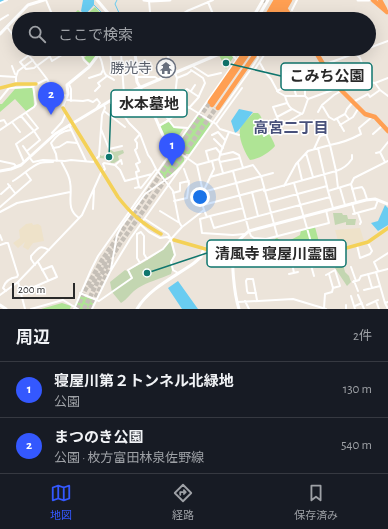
<!DOCTYPE html>
<html lang="ja">
<head>
<meta charset="utf-8">
<style>
  body { margin:0; font-family:"Alegreya Sans","Noto Sans JP",sans-serif; background:#20242c; color:#f1f3f6 }
  .scale { position:absolute; left:12px; bottom:10px; width:63px; box-sizing:border-box; padding-left:4px; border:2px solid #292929; border-top:0; font-size:11px; line-height:14px; white-space:nowrap; color:#292929; -webkit-text-stroke:3px #fff; paint-order:stroke }
  .you { position:absolute; left:200px; top:197px; width:14px; height:14px; margin:-10px; border:3px solid #fff; border-radius:50%; background:#1a73e8; box-shadow:0 0 0 6px #1a73e833 }
  .badge { display:grid; place-items:center; width:26px; height:26px; border-radius:50%; background:#3458fe; color:#fff; font-size:13px; font-weight:700 }
  .pin { position:absolute; translate:-50% -33px; filter:drop-shadow(0 1px 2px #0008) }
  .pin::after { content:''; position:absolute; top:21px; width:14px; height:12px; background:inherit; clip-path:polygon(0 0,100% 0,50% 100%) }
  .list { margin:0; padding:0; list-style:none }
  h2 { display:flex; justify-content:space-between; align-items:center; height:52px; margin:0; padding:0 16px; font-size:17px }
  h2 small { font-size:13px; font-weight:400; color:#9ea1a6 }
  .list li { display:grid; grid-template-columns:26px 1fr auto; gap:12px; align-items:center; box-sizing:border-box; height:56px; padding:0 16px; border-top:1px solid #363941 }
  .list b { display:block; font-size:15px; white-space:nowrap }
  .list p { margin:0; font-size:13px; white-space:nowrap; color:#9ea1a6 }
  .list em { font-size:13px; font-style:normal; color:#9ea1a6 }
  .icon { flex:none; width:22px; height:22px; fill:none; stroke:currentColor; stroke-width:2; stroke-linecap:round; stroke-linejoin:round }
  .map { position:relative; flex:none; width:388px; height:309px; overflow:hidden }
  .search { position:absolute; background:#171b24; box-shadow:0 4px 16px #0002; left:12px; right:12px; top:12px; height:44px; display:flex; align-items:center; gap:10px; box-sizing:border-box; padding:0 14px; border-radius:22px; color:#9ea1a6; font-size:15px }
  .sheet { height:164px; background:#171b24 }
  nav { display:flex; justify-content:space-around; align-items:center; box-sizing:border-box; height:56px; border-top:1px solid #363941; background:#171b24; font-size:11px; color:#9ea1a6 }
  nav a { display:grid; justify-items:center; gap:2px }
  nav .on { color:#3458fe }
  .map>svg:first-child { display:block }
  .education { fill:#eee2c9 }
  .green { fill:#afe495 }
  .cemetery { fill:#c3d6b1 }
  .water { fill:#69ccf1 }
  .lines { fill:none; stroke-linecap:round; stroke-linejoin:round }
  .stream { stroke:#69ccf1; stroke-width:1 }
  .river { stroke:#69ccf1; stroke-width:4 }
  .secondary-tunnel { stroke:#c5bfb7; stroke-width:3; stroke-dasharray:3 1.5; stroke-linecap:butt }
  .highway-tunnel { stroke:#c5bfb7; stroke-width:4.5; stroke-dasharray:4.5 2; stroke-linecap:butt }
  .street { stroke:#fff; stroke-width:2 }
  .secondary { stroke:#fff; stroke-width:3 }
  .primary { stroke:#f4d157; stroke-width:3.5 }
  .highway { stroke:#ff9f52; stroke-width:4.5 }
  .labels { text-anchor:middle; stroke-width:3; stroke-linejoin:round; paint-order:stroke }
  .worship-label { font-size:14px; fill:#5b616d; stroke:#fff; text-anchor:end }
  .neighbourhood-label { font-size:15px; font-weight:bold; fill:#48517b; stroke:#fff }
  .leader { fill:none; stroke:#0f766e; stroke-width:1.5 }
  .callout-dot { fill:#0f766e; stroke:#fff; stroke-width:1.5 }
  .callout { fill:#fff; stroke:#0f766e; stroke-width:1.5 }
  .callout-label { font-size:15px; text-anchor:middle; font-weight:bold; fill:#292929 }
</style>
</head>
<body>
<div class="map">
<svg width="388" height="309" viewBox="0 0 388 309">
  <rect width="100%" height="100%" fill="#ece4da"/>
  <path class="education" d="M 32,223 L 33,225 L 38,224 L 41,226 L 44,241 L 33,243 L 28,250 L 23,247 L 25,242 L 18,248 L 13,243 L 20,238 L 19,230 L 26,224 Z
    M 360,228 L 364,241 L 340,248 L 335,230 Z"/>
  <path class="green" d="M 95,7 L 106,19 L 68,19 L 78,10 L 85,16 Z
    M 84,49 L 99,49 L 96,55 L 90,63 L 88,62 L 84,58 L 86,56 Z
    M 229,50 L 234,56 L 226,69 L 219,55 Z
    M 32,87 L 33,89 L 34,106 L 26,111 L 15,99 L 0,112 L 0,104 L 2,104 L 15,89 Z
    M 253,113 L 258,113 L 260,115 L 274,143 L 275,146 C 269,153 259,159 250,160 C 245,153 238,138 240,129 C 242,123 249,118 253,113 Z
    M 197,116 L 200,116 L 210,123 L 211,125 L 190,154 L 186,154 L 179,149 L 177,145 Z
    M 169,122 L 174,128 L 183,129 L 173,145 L 165,136 L 160,126 Z
    M 176,152 L 184,158 L 184,161 L 172,174 L 164,179 L 160,173 L 160,171 L 173,153 Z
    M 315,227 L 322,253 L 287,263 L 279,263 L 280,252 L 275,241 L 275,239 L 277,238 C 284,244 293,239 300,235 L 301,230 Z
    M 80,295 L 94,300 L 91,309 L 80,309 L 74,306 Z
    M 62,303 L 71,306 L 70,309 L 41,309 Z"/>
  <path class="cemetery" d="M 110,150 L 111,150 L 114,152 L 123,150 L 124,153 L 118,156 L 119,160 L 114,163 L 111,163 L 108,159 L 100,158 L 100,155 L 102,156 L 107,154 Z
    M 333,213 L 342,213 L 343,215 L 347,215 L 348,219 L 356,219 L 355,225 L 346,225 L 346,222 L 335,225 Z
    M 170,241 L 174,255 L 171,261 L 172,270 L 171,274 C 160,279 147,282 138,288 C 131,292 128,299 121,303 L 112,292 L 110,282 L 125,270 L 127,271 C 143,263 159,255 170,241 Z
    M 338,263 L 343,264 L 345,272 L 349,276 L 351,282 L 347,286 L 335,268 Z"/>
  <path class="water" d="M 83,0 L 94,0 L 94,5 L 85,15 L 81,11 Z
    M 239,109 L 253,112 L 238,131 L 235,133 L 231,121 Z
    M 385,205 L 388,208 L 388,225 L 378,231 L 371,223 L 378,221 Z
    M 178,281 L 198,309 L 182,309 L 168,288 Z"/>
  <g class="lines">
    <path class="stream" d="M 94,5 L 108,19
      M 110,19 L 120,15 L 115,4 L 117,0"/>
    <path class="river" d="M 0,1 L 3,0"/>
    <path class="secondary-tunnel" d="M 264,3 L 266,0"/>
    <path class="highway-tunnel" d="M 90,288 L 117,243
      M 77,309 L 84,292 L 102,260 L 210,102
      M 84,309 L 100,277 L 119,245 L 216,108
      M 90,309 L 112,263"/>
    <path class="street" d="M 46,0 L 54,19
      M 149,1 L 150,12 L 149,14 L 151,19
      M 208,2 L 215,19
      M 0,3 L 7,0
      M 292,10 L 297,0
      M 215,18 L 227,13
      M 142,19 L 149,14
      M 174,19 L 187,11 L 213,0
      M 0,20 L 8,15
      M 7,27 L 19,43
      M 369,48 L 388,41
      M 24,49 L 47,79 L 52,89 L 57,93 L 67,96
      M 57,49 L 49,55 L 52,61 L 72,49
      M 79,49 L 84,60 L 90,66
      M 103,49 L 104,49
      M 140,49 L 145,55
      M 165,49 L 177,78 L 175,96
      M 211,49 L 212,50
      M 229,51 L 236,59
      M 121,53 L 119,52 L 110,54 L 112,65 L 122,66
      M 110,54 L 109,50 L 111,49
      M 356,54 L 360,58 L 369,82 L 375,83 L 380,90 L 388,96
      M 29,55 L 20,62 L 26,69 L 34,68 L 49,57
      M 98,55 C 104,60 101,69 106,75 C 108,77 112,78 114,80
      M 260,63 L 265,72 L 271,79 L 278,92 L 285,96 L 305,96
      M 323,65 L 367,49
      M 12,66 L 15,74
      M 194,67 L 208,76 L 221,73
      M 251,69 L 255,69 L 268,49
      M 127,71 L 136,70
      M 0,76 L 16,77 L 16,82
      M 16,77 L 18,71 L 33,60
      M 137,77 L 155,77 L 158,79
      M 89,78 L 101,74 L 103,70
      M 177,78 L 187,74 L 191,71
      M 286,80 L 294,88 L 296,95
      M 375,83 L 388,78
      M 69,84 L 71,89 L 71,101
      M 308,89 L 305,89 L 305,96 L 308,99 L 338,88
      M 95,91 L 100,86 L 98,83 L 107,76
      M 191,91 L 195,85
      M 277,91 L 290,85
      M 124,94 L 121,53 L 128,49
      M 285,96 C 288,108 291,109 302,114
      M 0,99 L 9,88 L 31,87 L 47,79
      M 113,99 L 129,123 L 140,134 L 148,155 L 151,159 L 156,169 L 173,191 L 179,222 L 182,227
      M 178,99 C 183,96 183,91 187,89 L 199,97
      M 66,100 L 83,101 L 88,100 L 93,102 L 97,99 L 100,103 L 96,109
      M 353,102 L 368,94 L 370,97 L 380,90
      M 323,107 L 329,117 L 334,120 L 345,114 L 349,119
      M 189,108 L 198,98 L 205,83 L 203,78 L 191,70
      M 104,111 L 125,127
      M 122,112 L 135,107 L 129,92
      M 318,112 L 322,105 L 334,95 L 367,76
      M 345,114 L 347,109 L 353,102
      M 21,116 L 34,131 L 40,140 L 27,151
      M 277,117 L 292,109
      M 337,119 L 344,131
      M 0,121 L 4,120 L 7,125
      M 12,122 L 20,132
      M 279,122 L 273,107 L 287,103
      M 216,124 L 242,88
      M 69,125 L 86,161
      M 340,125 L 353,117 L 358,109
      M 159,126 C 170,120 177,114 185,105
      M 188,128 L 174,127 L 164,114 L 158,102 L 170,97 L 175,96 L 185,105 L 216,124 L 220,129 L 239,135
      M 101,129 L 109,149 L 122,146
      M 0,130 L 34,107 L 36,104 L 33,86
      M 52,133 L 62,122 L 66,113
      M 373,134 L 382,126
      M 212,135 L 218,132 L 225,140
      M 264,136 L 303,113 L 308,99
      M 214,139 L 223,148
      M 23,146 L 30,156
      M 53,148 L 59,147 L 67,142 L 77,143
      M 318,148 L 328,191
      M 314,149 L 320,136 L 326,134 L 330,145 C 341,143 350,140 361,134 L 359,128 L 372,117
      M 380,152 L 385,162
      M 306,153 L 313,177
      M 376,153 L 380,152 L 388,142
      M 220,154 L 229,132
      M 30,158 L 33,162 L 43,160 L 65,161 L 71,160 L 93,162 L 99,156 L 102,115 L 105,108 L 104,105
      M 219,159 L 223,173
      M 0,161 L 14,164 L 17,167
      M 57,161 L 56,154 L 51,143 C 56,136 61,131 71,130
      M 61,161 C 64,168 69,174 70,182 C 73,196 65,208 79,218
      M 24,162 L 16,144 L 38,128 L 26,113
      M 209,162 L 206,151 L 216,148 L 221,154
      M 220,162 L 240,158
      M 298,163 L 302,180
      M 115,165 L 121,160 L 122,164
      M 197,165 L 219,159 L 220,155 L 233,152 L 239,155 L 243,168 L 253,165 L 261,176 L 277,235
      M 233,171 L 249,231 L 251,236 L 254,238 L 266,239 L 329,223 L 326,210
      M 210,177 L 243,168
      M 13,181 C 22,176 31,166 40,163 C 44,162 49,162 53,162
      M 294,183 L 315,256
      M 8,184 L 15,193
      M 351,184 L 356,202
      M 284,186 L 296,164 L 308,151 L 330,145 L 336,171 C 343,169 348,165 352,159 L 352,155
      M 139,187 L 136,172 L 139,171 L 136,164 L 140,162 L 135,150 L 137,148 L 137,143 L 135,140 L 140,134
      M 135,188 L 139,187 L 141,188 L 156,169
      M 338,188 L 351,184 L 354,178 L 388,161
      M 340,188 L 345,205
      M 352,189 L 362,187 L 364,190 L 367,199
      M 204,190 L 214,169 L 212,161
      M 264,191 L 336,171 L 338,188 L 328,191 L 333,208
      M 203,192 L 273,173
      M 252,192 L 258,216
      M 173,193 L 180,191 L 180,183 L 189,181
      M 1,194 L 10,186
      M 174,201 L 187,198 L 189,183 L 184,169
      M 268,202 L 327,186
      M 352,203 L 355,214
      M 203,205 L 264,189
      M 0,207 L 31,180 L 26,173
      M 93,209 L 94,190
      M 204,210 L 207,217 L 210,216 L 214,228 L 330,197
      M 160,211 L 178,222
      M 0,212 L 17,203 L 70,192
      M 358,213 L 361,222 L 360,224
      M 353,214 L 375,208 L 378,200
      M 210,216 L 243,208
      M 207,217 L 200,219 L 202,233 L 233,235 L 245,234
      M 145,219 L 168,234 L 171,239
      M 141,225 L 149,232 L 160,238 L 167,237 L 171,239
      M 0,235 L 2,240
      M 171,239 L 182,227 L 204,210 L 200,196 L 203,192 L 197,165 L 174,149
      M 0,245 L 6,243 L 8,243 L 18,275 L 17,277 C 10,278 5,281 3,288 L 6,291
      M 357,245 L 360,258 L 370,254 L 372,251 L 368,243
      M 330,253 L 333,265
      M 309,258 L 314,276
      M 331,259 L 341,255
      M 38,262 L 48,280
      M 140,263 L 137,258 L 137,234 L 141,232 L 144,236 L 144,254 L 147,259
      M 292,263 L 294,273
      M 35,265 L 31,259 L 31,256 C 38,249 39,244 49,250
      M 312,267 L 332,261
      M 351,267 L 356,281
      M 111,269 L 117,235 L 121,227 L 145,194 L 171,176 L 180,168
      M 378,271 L 374,262 L 388,253
      M 376,272 L 385,303 L 388,302
      M 289,274 L 298,272
      M 368,274 L 372,288
      M 326,275 L 335,270 L 340,286 L 333,288
      M 354,281 L 358,291
      M 18,282 L 25,309
      M 353,282 L 359,280 L 361,276 L 388,269
      M 364,290 L 380,286
      M 20,293 L 57,277 L 52,266 L 42,270
      M 80,293 L 99,301 L 132,278 L 128,270 L 163,249 L 171,239 L 175,255 L 171,262 L 173,270 L 178,273
      M 256,293 L 248,293 L 247,291 L 246,281 L 247,279 L 253,279 L 257,300
      M 0,295 L 18,282 L 82,215 L 101,173 L 105,169 L 103,164 L 104,163 L 115,165 L 120,170 L 125,181 L 152,174
      M 358,295 L 364,309
      M 351,296 L 355,309
      M 245,301 L 249,309
      M 376,301 L 379,309
      M 238,302 L 293,299 L 326,309
      M 385,303 L 388,309
      M 346,305 L 346,309
      M 367,305 L 378,300
      M 355,306 L 362,303
      M 324,308 L 325,294 L 332,292 L 333,288 L 329,274
      M 31,309 L 63,300 L 78,309
      M 74,309 L 91,270 L 98,256 L 244,49
      M 92,309 L 110,272 L 130,239 L 251,69 L 258,58 L 257,53"/>
    <path class="secondary" d="M 97,0 L 113,19
      M 144,0 L 151,1 L 170,0
      M 358,0 L 369,0
      M 252,19 L 263,0
      M 257,19 L 268,0
      M 0,34 L 28,5 L 44,0
      M 134,49 L 137,66 L 136,74 L 137,82 L 150,105 L 164,138 L 174,149
      M 63,108 L 63,105 L 68,94 L 67,85 L 89,67 L 99,54 L 101,49
      M 0,171 L 11,169 L 21,165 L 55,134 L 113,99 L 231,49
      M 0,305 L 6,309
      M 137,309 C 148,289 176,276 194,263 L 201,257 L 204,248
      M 239,309 C 235,297 229,256 236,244 C 239,239 245,235 249,231 L 366,200 L 375,199 L 388,204"/>
    <path class="primary" d="M 0,88 L 16,84 L 36,84
      M 63,108 L 118,197 C 131,214 143,224 161,234
      M 174,240 L 209,250 L 234,254 L 276,265 L 285,265 L 368,242 L 388,228"/>
    <path class="highway" d="M 280,0 L 292,19
      M 373,0 L 387,12
      M 380,0 L 385,9
      M 265,19 L 276,0
      M 270,19 L 281,0
      M 274,19 L 285,0
      M 279,19 L 290,0
      M 314,49 L 335,84 L 365,114 L 375,117 L 388,131
      M 210,102 L 247,49
      M 212,105 L 251,49
      M 218,108 L 259,49"/>
  </g>
  <defs>
    <symbol id="temple-ring" viewBox="-11 -11 22 22"><circle r="9.5" fill="#fff" stroke="#6b7280" stroke-width="1.5"/><path d="M0-6L5-2H3V0L6.5 2.5H4V6H1.5V3h-3V6H-4V2.5H-6.5L-3 0V-2H-5Z" fill="#6b7280"/></symbol>
  </defs>
  <g fill-rule="evenodd">
    <use href="#temple-ring" x="155" y="57" width="22" height="22"/>
  </g>
  <g class="labels">
    <g class="worship-label">
      <text x="152" y="73">勝光寺</text>
    </g>
    <g class="neighbourhood-label">
      <text x="291" y="133">高宮二丁目</text>
    </g>
  </g>
  <path class="leader" d="M226 63L281 76M109 157L111 104M147 273L207 253"/>
  <g class="callout-dot">
    <circle cx="226" cy="63" r="4"/>
    <circle cx="109" cy="157" r="4"/>
    <circle cx="147" cy="273" r="4"/>
  </g>
  <g class="callout">
    <rect x="281" y="63" width="91" height="27" rx="4"/>
    <rect x="111" y="90" width="76" height="27" rx="4"/>
    <rect x="207" y="240" width="139" height="27" rx="4"/>
  </g>
  <g class="callout-label">
    <text x="327" y="81">こみち公園</text>
    <text x="149" y="109">水本墓地</text>
    <text x="276" y="259">清風寺 寝屋川霊園</text>
  </g>
</svg>
<div class="scale">200 m</div>
<div class="you"></div>
<div class="pin badge" style="left:172px;top:166px">1</div>
<div class="pin badge" style="left:51px;top:115px">2</div>
<div class="search"><svg class="icon" aria-label="search" viewBox="0 0 24 24"><circle cx="10" cy="10" r="6"/><path d="M15 15l6 6"/></svg>ここで検索</div>
</div>
<section class="sheet">
<h2>周辺<small>2件</small></h2>
<ul class="list">
<li><span class="badge">1</span><div><b>寝屋川第２トンネル北緑地</b><p>公園</p></div><em>130 m</em></li>
<li><span class="badge">2</span><div><b>まつのき公園</b><p>公園 · 枚方富田林泉佐野線</p></div><em>540 m</em></li>
</ul>
</section>
<nav>
<a class="on"><svg class="icon" aria-label="map" viewBox="0 0 24 24"><path d="M3 6l6-2 6 2 6-2v14l-6 2-6-2-6 2zM9 4v14M15 6v14"/></svg>地図</a>
<a><svg class="icon" aria-label="directions" viewBox="0 0 24 24"><path d="M12 3l9 9-9 9-9-9zM9 14v-3h6M13 9l2 2-2 2"/></svg>経路</a>
<a><svg class="icon" aria-label="saved" viewBox="0 0 24 24"><path d="M7 4h10v16l-5-4-5 4z"/></svg>保存済み</a>
</nav>
</body>
</html>
